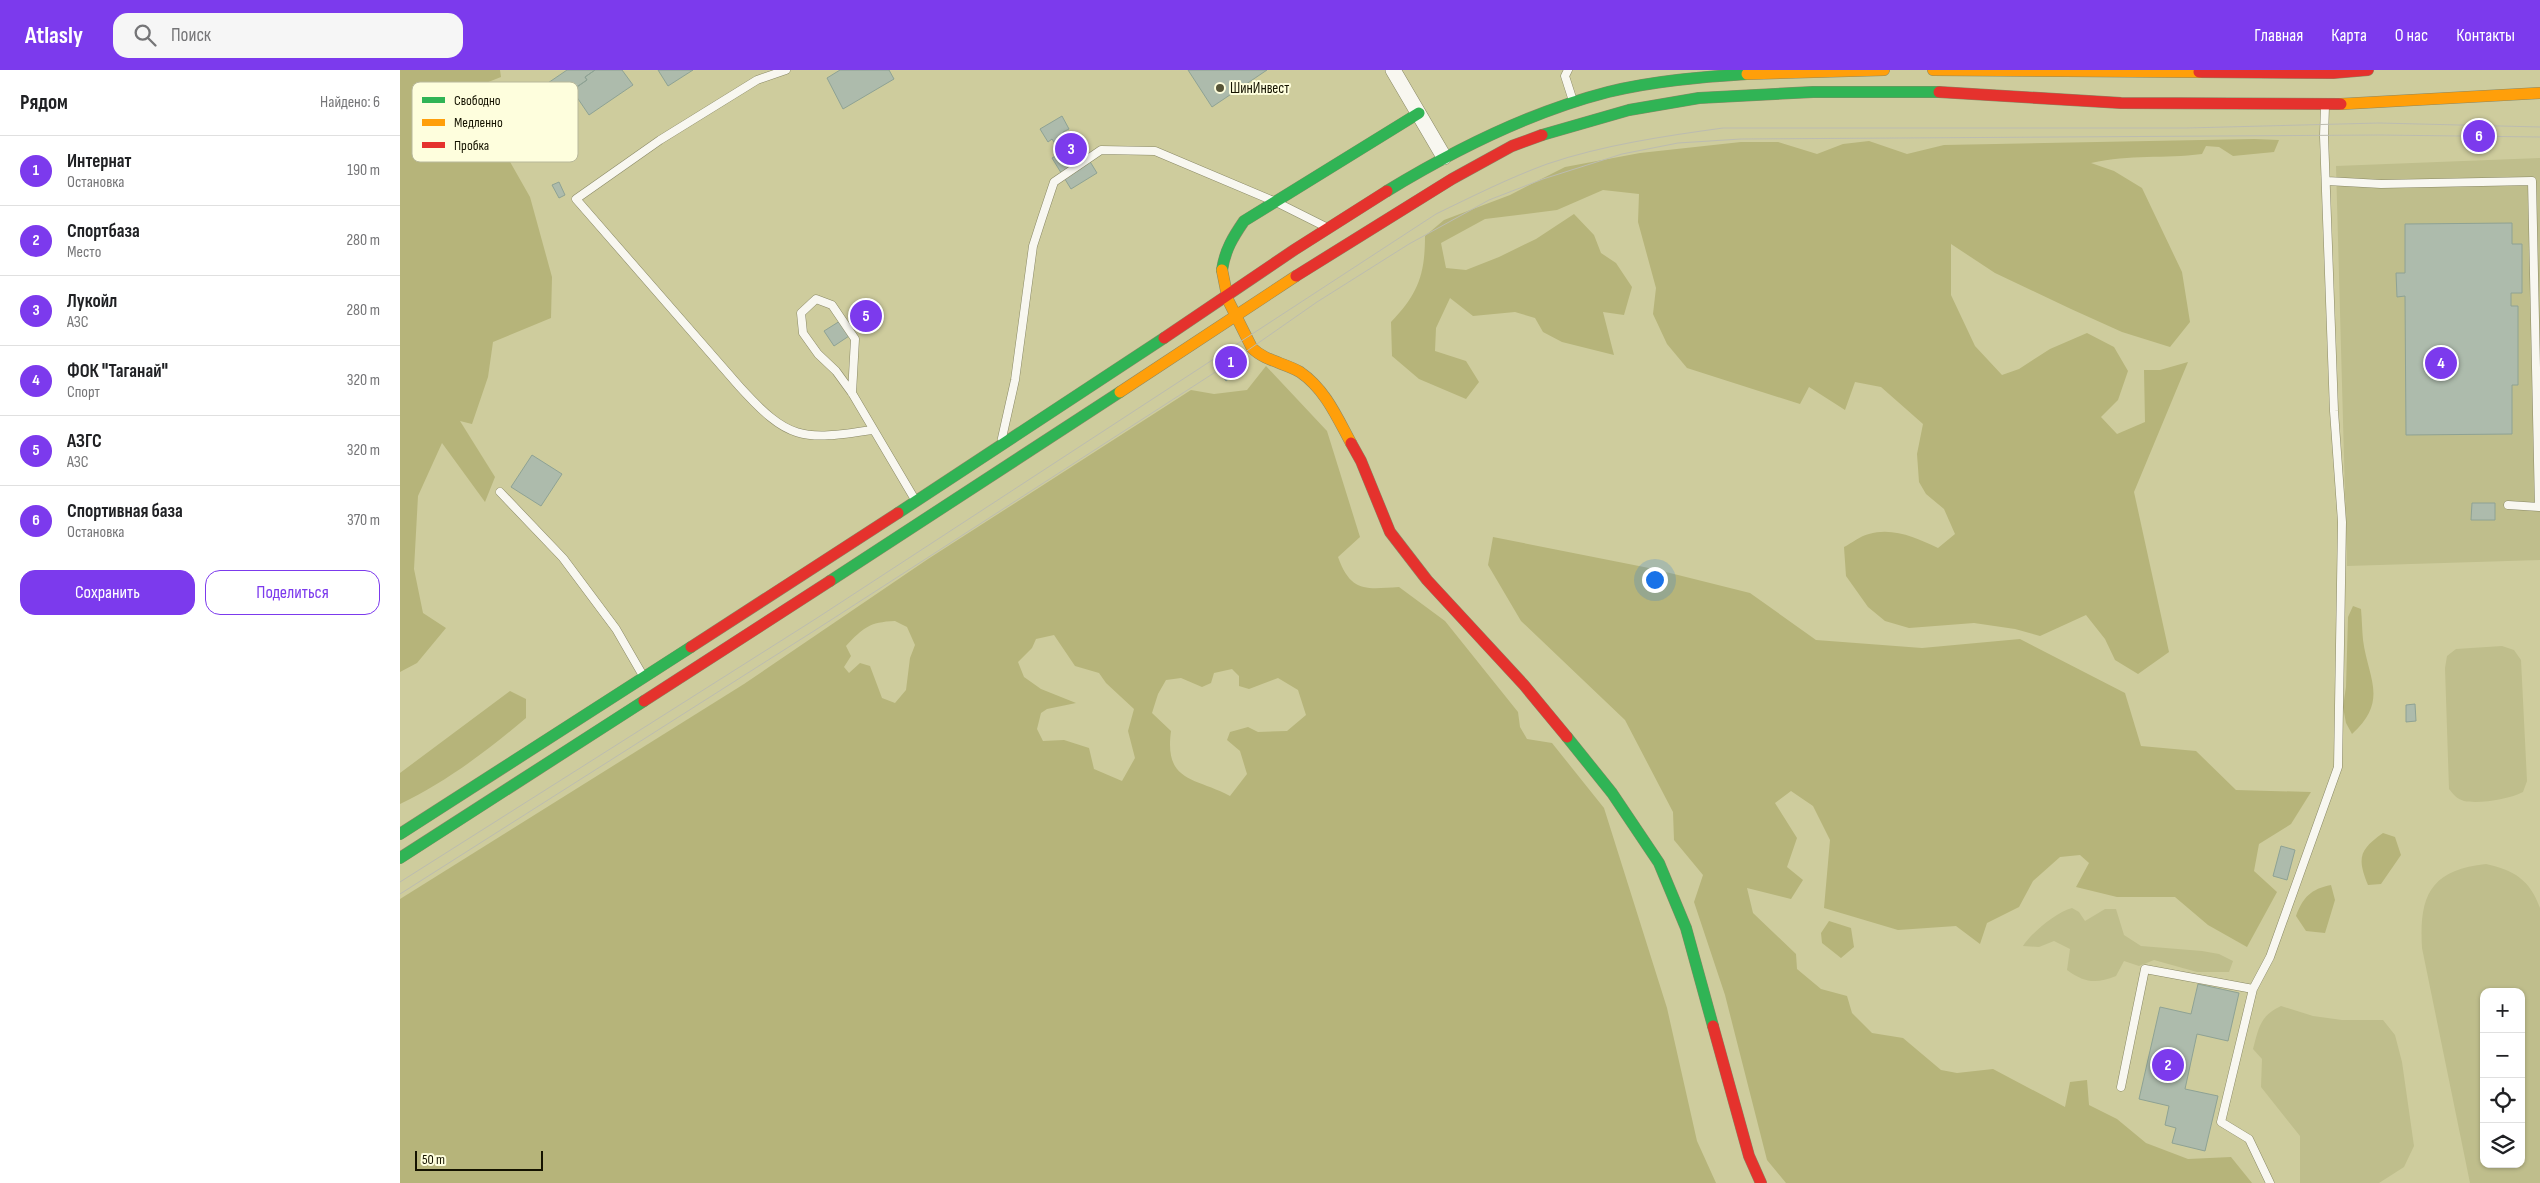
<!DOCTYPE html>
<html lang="ru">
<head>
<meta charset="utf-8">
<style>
  body { margin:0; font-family:"Sofia Sans Condensed",sans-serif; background:#f6f6f6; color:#202124 }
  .controls { position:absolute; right:15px; bottom:15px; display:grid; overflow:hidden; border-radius:10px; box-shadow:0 1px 4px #0004 }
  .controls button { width:45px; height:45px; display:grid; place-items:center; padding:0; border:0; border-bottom:1px solid #e0e0e0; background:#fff; color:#202124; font:25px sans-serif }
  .scale { position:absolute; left:15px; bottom:12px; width:128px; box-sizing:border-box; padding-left:5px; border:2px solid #151300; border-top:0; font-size:14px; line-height:18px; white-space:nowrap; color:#151300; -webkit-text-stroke:4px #fefedd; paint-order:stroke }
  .you { position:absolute; left:1254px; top:509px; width:18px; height:18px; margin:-12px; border:4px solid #fff; border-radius:50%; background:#1a73e8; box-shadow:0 0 0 8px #1a73e833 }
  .badge { display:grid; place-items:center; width:32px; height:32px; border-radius:50%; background:#7c3aed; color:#fff; font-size:16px; font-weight:700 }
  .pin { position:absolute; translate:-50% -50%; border:2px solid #fff; box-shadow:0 1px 5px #0006 }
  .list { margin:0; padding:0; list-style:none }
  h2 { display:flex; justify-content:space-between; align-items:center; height:65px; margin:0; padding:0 20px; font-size:21px }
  h2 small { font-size:16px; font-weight:400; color:#757577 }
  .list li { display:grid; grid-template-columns:32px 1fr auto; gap:15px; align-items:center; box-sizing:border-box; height:70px; padding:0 20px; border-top:1px solid #e0e0e0 }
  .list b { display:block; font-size:19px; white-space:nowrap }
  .list p { margin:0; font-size:16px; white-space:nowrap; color:#757577 }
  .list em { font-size:16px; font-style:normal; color:#757577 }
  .actions { display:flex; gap:10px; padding:15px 20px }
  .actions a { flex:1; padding:11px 0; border:1px solid #7c3aed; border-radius:15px; text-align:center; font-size:18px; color:#7c3aed }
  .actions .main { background:#7c3aed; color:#fff }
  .icon { flex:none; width:28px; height:28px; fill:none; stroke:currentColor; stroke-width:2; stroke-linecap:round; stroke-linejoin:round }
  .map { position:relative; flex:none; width:2140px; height:1113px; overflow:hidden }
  header { display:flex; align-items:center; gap:30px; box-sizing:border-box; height:70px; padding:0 25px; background:#7c3aed; color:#fff }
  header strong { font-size:24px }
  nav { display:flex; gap:28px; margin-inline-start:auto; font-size:18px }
  .search { width:350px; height:45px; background:#f6f6f6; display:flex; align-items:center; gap:12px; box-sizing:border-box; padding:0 18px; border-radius:15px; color:#757577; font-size:19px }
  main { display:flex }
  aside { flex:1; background:#fff }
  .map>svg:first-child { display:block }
  .green { fill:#bfbe8c; fill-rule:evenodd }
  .forest { fill:#b6b47a; fill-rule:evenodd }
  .building { fill:#adbbac; stroke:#8ea294 }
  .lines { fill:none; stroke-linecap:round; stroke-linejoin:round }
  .lane-casing { stroke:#898865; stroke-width:9 }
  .street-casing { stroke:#898865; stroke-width:16 }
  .fast-casing { stroke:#898865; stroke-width:12 }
  .slow-casing { stroke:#898865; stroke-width:12 }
  .jam-casing { stroke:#898865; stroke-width:12 }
  .lane { stroke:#f8f7f0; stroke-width:8 }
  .street { stroke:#f8f7f0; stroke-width:15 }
  .fast { stroke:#30b455; stroke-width:11 }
  .slow { stroke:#ff9f0a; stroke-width:11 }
  .jam { stroke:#e5322d; stroke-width:11 }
  .tram { stroke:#bcbcb0; stroke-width:1 }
  .poi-dot { fill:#565437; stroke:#fefedd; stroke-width:2 }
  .labels { text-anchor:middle; stroke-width:4; stroke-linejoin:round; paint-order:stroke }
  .poi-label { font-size:15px; fill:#151300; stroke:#fefedd; text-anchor:start }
  .key { fill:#fefedd; stroke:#b8b89b; stroke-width:1 }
  .key-label { font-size:14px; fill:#151300 }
</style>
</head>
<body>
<header>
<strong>Atlasly</strong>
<div class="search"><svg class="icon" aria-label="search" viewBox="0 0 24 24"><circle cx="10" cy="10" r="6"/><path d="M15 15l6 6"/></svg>Поиск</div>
<nav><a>Главная</a><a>Карта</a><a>О нас</a><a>Контакты</a></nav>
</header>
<main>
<aside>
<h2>Рядом<small>Найдено: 6</small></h2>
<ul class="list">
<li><span class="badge">1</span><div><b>Интернат</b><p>Остановка</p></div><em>190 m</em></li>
<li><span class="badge">2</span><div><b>Спортбаза</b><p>Место</p></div><em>280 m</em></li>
<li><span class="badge">3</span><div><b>Лукойл</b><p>АЗС</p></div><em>280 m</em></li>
<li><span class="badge">4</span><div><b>ФОК &quot;Таганай&quot;</b><p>Спорт</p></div><em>320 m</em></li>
<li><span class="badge">5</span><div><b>АЗГС</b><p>АЗС</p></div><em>320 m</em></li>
<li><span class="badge">6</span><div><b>Спортивная база</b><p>Остановка</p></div><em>370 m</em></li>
</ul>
<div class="actions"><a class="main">Сохранить</a><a>Поделиться</a></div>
</aside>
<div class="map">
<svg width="2140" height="1113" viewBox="0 0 2140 1113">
  <rect width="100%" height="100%" fill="#cecc9d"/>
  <path class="green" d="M 2140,88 L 2140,490 L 1947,496 L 1936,96 Z
    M 2102,576 L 2114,580 L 2121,590 L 2127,711 L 2123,722 C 2110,729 2080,734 2064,731 C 2057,729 2053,724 2049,719 L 2045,598 L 2047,586 L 2056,579 Z
    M 2086,794 C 2114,800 2130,810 2140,838 L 2140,1113 L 2070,1113 L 2022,878 C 2019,826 2030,800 2086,794 ZM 2084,922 L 2121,922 L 2121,1094 L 2084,1094 Z
    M 1672,838 L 1679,842 L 1685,851 L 1705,839 L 1716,839 L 1724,865 L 1741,876 L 1802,881 L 1819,884 L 1833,891 L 1829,902 L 1797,902 L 1754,890 L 1739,896 L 1724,891 L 1716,906 C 1696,914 1685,913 1667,900 L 1670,879 L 1654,871 L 1639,877 L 1623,876 C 1632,862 1657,842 1672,838 Z
    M 1881,936 L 1913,946 L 1942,950 L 1983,950 L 1995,965 L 2002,992 L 2014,1076 L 2004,1097 L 1979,1113 L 1900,1113 L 1900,1066 L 1861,1017 L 1862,989 L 1853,979 C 1859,957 1860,946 1881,936 Z"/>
  <path class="forest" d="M 0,0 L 100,0 L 101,7 L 73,18 L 69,36 L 91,49 L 93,62 L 130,127 L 152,207 L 151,248 L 93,272 L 88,307 L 72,354 L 60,351 L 95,407 L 85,432 L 42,373 L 18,426 L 14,499 L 23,543 L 46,558 L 17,593 L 0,602 Z
    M 1854,69 L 1879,70 L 1874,82 L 1833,86 L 1819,77 L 1806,76 L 1802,84 C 1763,89 1731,84 1691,93 L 1714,101 L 1742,118 L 1782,202 L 1790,252 L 1770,277 L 1722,262 L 1671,239 L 1595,203 L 1551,174 L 1551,225 L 1575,276 L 1602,305 L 1619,299 L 1650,279 L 1687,263 L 1714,277 L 1728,301 L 1718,330 L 1701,347 L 1717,364 L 1745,352 L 1744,300 L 1760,300 L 1788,292 L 1734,422 L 1769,582 L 1738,604 L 1715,590 L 1705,569 L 1686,545 L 1640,566 L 1615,559 L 1574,553 L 1509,558 L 1485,551 L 1468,537 L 1446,506 L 1444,477 C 1452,473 1460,466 1469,464 C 1493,457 1517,468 1538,478 L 1555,464 L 1544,439 L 1526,424 L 1519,412 L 1517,384 L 1523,354 L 1481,317 L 1455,312 L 1445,340 L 1409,317 L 1400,334 L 1287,298 L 1267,274 L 1253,244 L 1256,218 L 1238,152 L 1239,124 L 1203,120 L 1157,140 L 1085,149 L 1041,173 L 1046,198 L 1066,200 L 1099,187 L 1136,169 L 1174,144 L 1194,165 L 1201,183 L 1216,193 L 1232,217 L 1224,245 L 1203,242 L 1214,285 L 1162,272 L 1143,262 L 1135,248 L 1115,242 L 1073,246 L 1050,228 L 1036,258 L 1035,281 L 1066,291 L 1079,312 L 1066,329 L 1019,309 L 992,286 L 991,252 C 1018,224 1025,205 1025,166 L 1044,150 L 1110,125 L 1165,97 L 1240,83 L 1341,72 L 1378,72 L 1417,84 L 1443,74 L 1469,71 L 1507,84 L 1544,75 Z
    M 866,296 L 927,361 L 960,467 L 938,487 C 951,523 966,519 999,517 L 1045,551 L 1118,642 L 1120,657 L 1127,669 L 1152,673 L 1204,738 L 1267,938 L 1297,1071 L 1316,1113 L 0,1113 L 0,829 L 344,614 L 528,489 L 791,320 L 814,324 L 847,320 ZM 495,551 L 507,557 L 515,575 L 510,588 L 506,620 L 495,633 L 482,628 L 470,596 L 460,593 L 449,603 L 444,597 L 451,586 L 446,576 C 463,558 469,552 495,551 ZM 654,565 L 675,596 L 699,603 L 706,613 L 734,639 L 728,661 L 735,688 L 722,711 L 694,699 L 689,678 L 664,670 L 643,671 L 637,659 L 641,643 L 647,639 L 676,633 L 641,619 L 624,607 L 618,592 L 632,578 L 636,569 ZM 832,599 L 839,606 L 839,616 L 849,619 L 878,608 L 898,620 L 906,645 L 887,661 L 858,662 L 848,657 L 830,662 L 827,670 L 840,681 L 847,704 L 830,726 C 795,707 764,713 771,661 L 752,643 L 758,624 L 766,610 L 781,608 L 802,617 L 811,613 L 814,603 Z
    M 1093,467 L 1254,499 L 1350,523 L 1416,570 L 1522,578 L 1620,569 L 1725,623 L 1741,676 L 1796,681 L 1836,720 L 1911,722 L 1891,754 L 1859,774 L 1854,801 L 1877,822 L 1847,877 L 1808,855 L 1775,827 L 1717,827 L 1676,817 L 1689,793 L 1680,785 L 1660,787 L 1633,811 L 1619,837 L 1587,853 L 1580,874 L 1556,856 L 1498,860 L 1424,838 L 1430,770 L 1413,736 L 1391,721 L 1375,733 L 1397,768 L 1387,797 L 1403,810 L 1391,829 L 1347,818 L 1353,843 L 1396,884 L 1397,899 L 1421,919 L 1447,926 L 1452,943 L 1472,963 L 1503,968 L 1541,1000 L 1557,1003 L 1593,999 L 1665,1037 L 1670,1012 L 1687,1010 L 1689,1035 L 1717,1049 L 1746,1073 L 1788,1089 L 1831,1087 L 1852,1113 L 1386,1113 L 1367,1090 L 1325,925 L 1294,832 L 1303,805 L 1274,770 L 1273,742 L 1225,650 L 1121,551 L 1088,495 Z
    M 1953,536 L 1961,539 C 1962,550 1962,560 1963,570 C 1968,608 1989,631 1952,664 L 1946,653 L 1943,637 L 1946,617 L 1948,547 Z
    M 110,621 L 126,629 L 126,648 C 87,681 46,712 0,734 L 0,703 Z
    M 1983,763 L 1995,767 L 2001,785 L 1981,814 L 1968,815 C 1957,788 1959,780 1983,763 Z
    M 1931,815 L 1935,830 L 1925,863 L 1906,861 L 1896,846 C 1903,827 1911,819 1931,815 Z
    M 1429,851 L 1451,858 L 1454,877 L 1441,888 L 1422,873 L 1421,863 Z"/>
  <path class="building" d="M 167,0 L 195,0 L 185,7 L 187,10 L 157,31 L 167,44 L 164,46 L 170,54 L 163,59 L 165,62 L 133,84 L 104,43 Z
    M 195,0 L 222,0 L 233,15 L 189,45 L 172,20 L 187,10 L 185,7 Z
    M 258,0 L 293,0 L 268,16 Z
    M 440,0 L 489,0 L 494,9 L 443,39 L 427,8 Z
    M 788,0 L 867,0 L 812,37 Z
    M 662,46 L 669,59 L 663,62 L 671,76 L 678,72 L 697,103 L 671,119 L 652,88 L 661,83 L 652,69 L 648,72 L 640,59 Z
    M 159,112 L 165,125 L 159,128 L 152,115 Z
    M 2112,153 L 2112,174 L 2122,174 L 2122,223 L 2111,223 L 2111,236 L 2118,236 L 2118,315 L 2112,315 L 2112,364 L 2006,365 L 2005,226 L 1997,227 L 1996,203 L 2005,203 L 2005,154 Z
    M 459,234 L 479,239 L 473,259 L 454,254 Z
    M 440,251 L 449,266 L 434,276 L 424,261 Z
    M 835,291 L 841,299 L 826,311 L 819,302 Z
    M 132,385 L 162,404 L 141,436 L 111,417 Z
    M 2072,433 L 2095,433 L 2095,450 L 2071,450 Z
    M 2015,634 L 2016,651 L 2006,652 L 2006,635 Z
    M 1881,776 L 1895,780 L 1887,810 L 1873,806 Z
    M 1798,914 L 1839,923 L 1828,971 L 1797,964 L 1785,1019 L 1818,1026 L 1805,1081 L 1772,1073 L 1776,1058 L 1765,1055 L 1769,1036 L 1739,1029 L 1760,937 L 1791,944 Z"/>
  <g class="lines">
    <defs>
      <path id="lane" d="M 386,0 L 357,10 L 260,70 L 176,129 L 339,316 C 388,370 401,371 472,360
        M 1168,0 L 1165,6 L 1173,31
        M 1927,111 L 1981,114 L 2132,111 L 2139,437 L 2108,435
        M 452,323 L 455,269 L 432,235 L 416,229 L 401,243 L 403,263 L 418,284 L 436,301 L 452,323 L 514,428
        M 602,368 L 615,310 L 633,176 L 642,148 L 654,112 L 701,80 L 755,81 L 876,132 L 924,156
        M 100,422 L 163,488 L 216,559 L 242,604
        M 1721,1017 L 1745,899 L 1853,919
        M 1870,1113 L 1849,1069 L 1821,1052 L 1853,919 L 1870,887 L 1938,697 L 1942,452 L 1934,341 L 1924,66 L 1925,36"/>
      <path id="street" d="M 993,0 L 1044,87"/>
      <path id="fast" d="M 1142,65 L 1229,40 L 1299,28 L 1413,22 L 1539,22
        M 987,121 C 1056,79 1130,42 1208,22 C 1253,11 1301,7 1347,4
        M 822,200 C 825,180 833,167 844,151 L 1019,43
        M 498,443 L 764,268
        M 430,511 L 720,322
        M 1167,667 L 1212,723 L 1259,793 L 1286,858 L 1313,956
        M 0,764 L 291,577
        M 0,788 L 244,631"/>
      <path id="slow" d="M 1533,0 L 1799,2
        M 1347,4 L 1484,0
        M 1941,34 L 2140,23
        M 822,200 L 828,230 L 852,278 C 865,291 885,293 900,302 C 925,319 937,347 951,373
        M 720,322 L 896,206"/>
      <path id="jam" d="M 1799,2 L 1933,3 L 1968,0
        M 1539,22 L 1721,33 L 1941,34
        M 896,206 L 1052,109 L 1112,76 L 1142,65
        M 764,268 L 894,180 L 987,121
        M 951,373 L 961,391 L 990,462 L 1027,510 L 1124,615 L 1167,667
        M 291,577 L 498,443
        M 244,631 L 430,511
        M 1313,956 L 1349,1086 L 1361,1113"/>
    </defs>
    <use href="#lane" class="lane-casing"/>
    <use href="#street" class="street-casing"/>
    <use href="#fast" class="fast-casing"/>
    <use href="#slow" class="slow-casing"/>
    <use href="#jam" class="jam-casing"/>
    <use href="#lane" class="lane"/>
    <use href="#street" class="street"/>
    <use href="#fast" class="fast"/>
    <use href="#slow" class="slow"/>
    <use href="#jam" class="jam"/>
    <path class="tram" d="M 0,812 L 417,548 L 1036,144 C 1073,126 1109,108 1147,94 C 1203,75 1265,66 1323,58 L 1787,58 L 1979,53 L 2140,57
      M 0,824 L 417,559 L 831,292 L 917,232 L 1009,174 L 1089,130 L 1143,109 L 1222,84 L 1278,73 L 1341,69 L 1979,65 L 2140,67"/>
  </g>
  <circle class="poi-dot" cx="820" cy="18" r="5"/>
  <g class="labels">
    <g class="poi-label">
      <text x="830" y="23">ШинИнвест</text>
    </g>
  </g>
  <rect x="12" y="12" width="166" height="80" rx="8" class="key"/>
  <rect x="22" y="27" width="23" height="6" fill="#30b455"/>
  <rect x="22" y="49" width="23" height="7" fill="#ff9f0a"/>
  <rect x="22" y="72" width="23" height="6" fill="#e5322d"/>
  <g class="key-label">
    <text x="54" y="35">Свободно</text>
    <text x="54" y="57">Медленно</text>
    <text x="54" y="80">Пробка</text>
  </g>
</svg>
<div class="controls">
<button>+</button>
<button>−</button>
<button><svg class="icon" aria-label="locate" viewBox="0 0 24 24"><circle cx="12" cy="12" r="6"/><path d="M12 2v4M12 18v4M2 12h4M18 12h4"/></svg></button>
<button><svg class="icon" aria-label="layers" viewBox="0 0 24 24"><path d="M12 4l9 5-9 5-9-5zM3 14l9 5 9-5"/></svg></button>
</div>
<div class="scale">50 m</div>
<div class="you"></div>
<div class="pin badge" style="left:831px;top:292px">1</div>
<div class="pin badge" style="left:1768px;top:995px">2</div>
<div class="pin badge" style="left:671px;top:79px">3</div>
<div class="pin badge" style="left:2041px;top:293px">4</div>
<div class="pin badge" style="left:466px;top:246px">5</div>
<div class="pin badge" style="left:2079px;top:66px">6</div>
</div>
</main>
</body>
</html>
